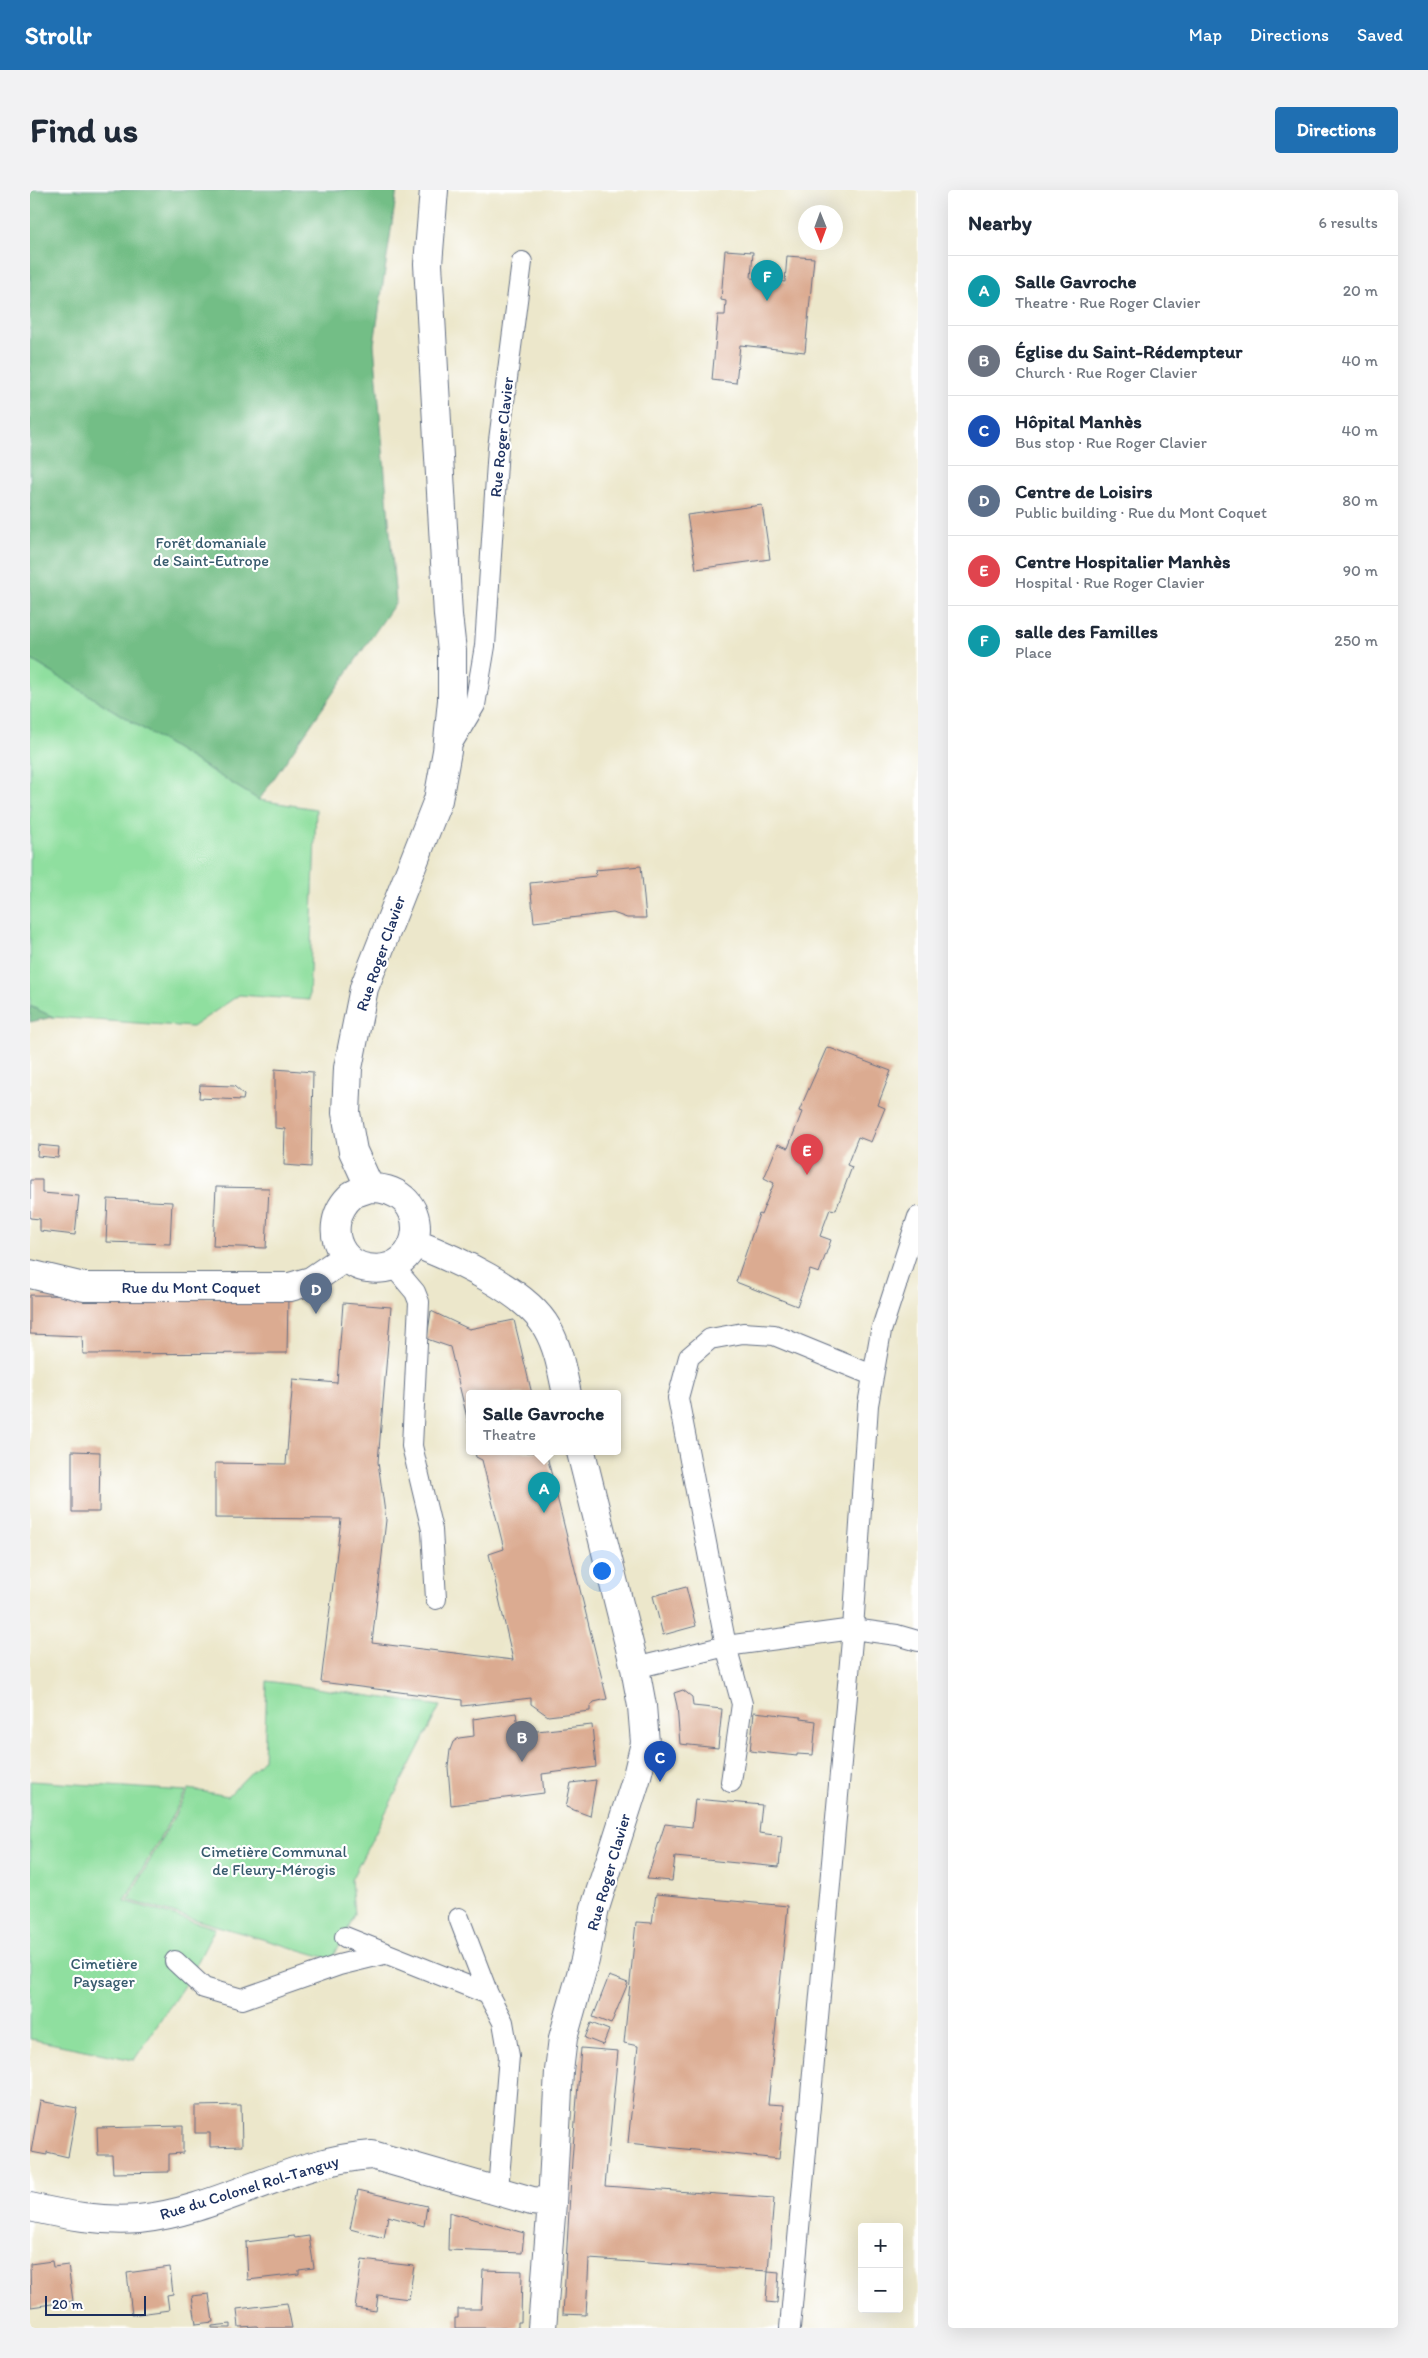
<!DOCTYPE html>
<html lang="en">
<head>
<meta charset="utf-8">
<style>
  body { margin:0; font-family:Itim,sans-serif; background:#f2f2f3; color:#1f2937 }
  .controls { position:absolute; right:15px; bottom:15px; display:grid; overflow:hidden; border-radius:5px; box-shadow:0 5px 20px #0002 }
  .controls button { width:45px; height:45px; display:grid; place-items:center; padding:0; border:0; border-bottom:1px solid #e0e1e3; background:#fff; color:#1f2937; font:25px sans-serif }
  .compass { position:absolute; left:768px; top:15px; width:45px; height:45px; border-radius:50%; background:#fff; box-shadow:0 5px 20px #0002; rotate:179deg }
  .scale { position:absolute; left:15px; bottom:12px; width:101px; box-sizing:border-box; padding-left:5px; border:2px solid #1b2f5e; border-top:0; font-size:14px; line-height:18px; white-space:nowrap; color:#1b2f5e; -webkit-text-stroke:4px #fff; paint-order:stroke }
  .you { position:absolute; left:571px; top:1380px; width:18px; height:18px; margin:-12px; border:4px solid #fff; border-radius:50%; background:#1a73e8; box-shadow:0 0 0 8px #1a73e833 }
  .badge { display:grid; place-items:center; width:32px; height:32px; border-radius:50%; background:#1f6fb2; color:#fff; font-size:16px; font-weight:700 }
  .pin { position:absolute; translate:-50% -41px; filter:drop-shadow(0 1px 2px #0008) }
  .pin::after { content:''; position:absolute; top:26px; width:18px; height:15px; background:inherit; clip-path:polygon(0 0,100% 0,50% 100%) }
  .popup { position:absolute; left:436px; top:1200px; width:155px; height:65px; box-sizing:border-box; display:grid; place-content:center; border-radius:5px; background:#fff; filter:drop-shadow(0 1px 4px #0005); font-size:16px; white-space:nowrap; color:#747a83 }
  .popup b { font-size:19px; color:#1f2937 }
  .popup::after { content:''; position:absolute; left:50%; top:100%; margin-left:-10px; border:10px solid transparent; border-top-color:#fff }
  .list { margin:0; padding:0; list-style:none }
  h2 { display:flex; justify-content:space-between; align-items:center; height:65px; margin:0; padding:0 20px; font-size:21px }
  h2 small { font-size:16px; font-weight:400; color:#747a83 }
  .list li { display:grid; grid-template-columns:32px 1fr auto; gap:15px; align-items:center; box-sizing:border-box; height:70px; padding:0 20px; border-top:1px solid #e0e1e3 }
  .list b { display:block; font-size:19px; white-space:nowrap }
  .list p { margin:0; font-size:16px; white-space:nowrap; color:#747a83 }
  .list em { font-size:16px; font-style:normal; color:#747a83 }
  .map { position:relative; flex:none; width:888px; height:2138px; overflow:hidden; border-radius:5px }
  header { display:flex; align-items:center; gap:30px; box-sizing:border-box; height:70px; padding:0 25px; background:#1f6fb2; color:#fff }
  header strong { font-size:24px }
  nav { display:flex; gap:28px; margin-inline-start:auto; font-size:18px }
  .intro { display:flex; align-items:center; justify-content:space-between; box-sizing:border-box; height:120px; padding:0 30px }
  h1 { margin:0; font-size:35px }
  .button { padding:12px 22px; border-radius:5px; background:#1f6fb2; color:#fff; font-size:18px; font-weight:700 }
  main { display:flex; gap:30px; padding:0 30px }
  aside { flex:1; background:#fff; border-radius:5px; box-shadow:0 5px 20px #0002 }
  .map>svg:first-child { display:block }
  .green { fill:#8fdf9f; stroke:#55877e }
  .forest { fill:#73be86; stroke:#477672 }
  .building { fill:#dbab91 }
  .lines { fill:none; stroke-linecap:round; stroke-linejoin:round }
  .service-casing { stroke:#646f84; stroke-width:22 }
  .minor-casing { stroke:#646f84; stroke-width:30 }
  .service { stroke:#fff; stroke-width:20 }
  .minor { stroke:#fff; stroke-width:28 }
  .labels { text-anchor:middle; stroke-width:4.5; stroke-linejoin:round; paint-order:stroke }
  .street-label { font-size:16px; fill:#1b2f5e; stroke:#fff }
  .park-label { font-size:16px; fill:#385b6e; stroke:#fff }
</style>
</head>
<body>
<header>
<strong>Strollr</strong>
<nav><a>Map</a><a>Directions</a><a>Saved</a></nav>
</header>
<div class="intro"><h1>Find us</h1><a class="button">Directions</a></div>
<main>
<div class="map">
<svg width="888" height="2138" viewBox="0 0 888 2138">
  <rect width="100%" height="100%" fill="#fff"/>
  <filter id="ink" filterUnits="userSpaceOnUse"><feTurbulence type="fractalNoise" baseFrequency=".02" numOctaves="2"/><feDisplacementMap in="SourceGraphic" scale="10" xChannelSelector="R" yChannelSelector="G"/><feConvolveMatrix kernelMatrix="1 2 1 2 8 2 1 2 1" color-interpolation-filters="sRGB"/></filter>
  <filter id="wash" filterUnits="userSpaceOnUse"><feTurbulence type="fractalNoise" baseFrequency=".0096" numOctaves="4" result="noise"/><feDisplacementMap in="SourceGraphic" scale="20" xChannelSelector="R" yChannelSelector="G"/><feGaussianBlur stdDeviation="1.12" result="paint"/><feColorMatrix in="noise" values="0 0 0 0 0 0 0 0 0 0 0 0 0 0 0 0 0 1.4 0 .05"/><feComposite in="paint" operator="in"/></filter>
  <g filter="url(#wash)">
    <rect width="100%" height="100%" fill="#ece7cb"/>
    <path class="green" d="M 0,469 L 229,610 L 286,619 L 279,810 L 209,805 L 162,837 L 23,827 L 0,816 Z
      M 237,1491 L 410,1516 L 321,1690 L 324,1724 L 315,1747 L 301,1769 L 98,1710 L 159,1599 L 198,1606 L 234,1569 Z
      M 0,1591 L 156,1601 L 95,1711 L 185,1738 L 161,1785 L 104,1870 L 0,1849 Z"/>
    <path class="forest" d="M 0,0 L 367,0 L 344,154 L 366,412 L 229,610 L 0,469 Z
      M 0,816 L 23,827 L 0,832 Z"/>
    <g id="blocks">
      <path class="building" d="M 695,60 L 723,62 L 721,88 L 755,92 L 757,66 L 784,68 L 775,162 L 710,155 L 706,193 L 682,190 L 688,125 L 695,125 L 696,111 L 691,110 Z
        M 732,315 L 740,369 L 666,379 L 657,325 Z
        M 611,676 L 616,728 L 597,728 L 583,723 L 504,732 L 500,693 L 566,686 L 565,680 Z
        M 797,857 L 861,881 L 848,915 L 855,918 L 841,952 L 828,947 L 817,975 L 822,977 L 806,1020 L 800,1019 L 790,1046 L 801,1050 L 789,1083 L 780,1080 L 767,1116 L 706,1092 L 729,1024 L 731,1025 L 744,993 L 734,988 L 737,981 L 748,954 L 758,958 L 772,922 L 769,921 Z
        M 245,879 L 283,882 L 281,977 L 254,975 L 255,939 L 245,938 Z
        M 170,895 L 204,896 L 214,905 L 213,910 L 169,908 Z
        M 8,955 L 29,957 L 28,968 L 7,966 Z
        M 0,990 L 12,990 L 12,1003 L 49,1006 L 45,1045 L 10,1041 L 10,1029 L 0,1028 Z
        M 186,997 L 239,998 L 236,1058 L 183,1056 Z
        M 78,1009 L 142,1012 L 140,1054 L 76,1052 Z
        M 0,1105 L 258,1108 L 257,1163 L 53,1164 L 52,1146 L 0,1144 Z
        M 313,1113 L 361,1117 L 348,1272 L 356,1330 L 342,1453 L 483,1470 L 459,1364 L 474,1359 L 452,1270 L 446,1267 L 445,1262 L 516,1262 L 577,1509 L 564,1512 L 560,1517 L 560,1521 L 518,1526 L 501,1514 L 501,1508 L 432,1516 L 432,1510 L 291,1492 L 311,1329 L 185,1328 L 185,1273 L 256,1274 L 263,1189 L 307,1193 Z
        M 401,1121 L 439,1139 L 484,1130 L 502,1204 L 440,1204 L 440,1240 L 420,1157 L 397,1149 Z
        M 42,1261 L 70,1262 L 69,1322 L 42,1322 Z
        M 656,1397 L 666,1436 L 633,1445 L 623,1406 Z
        M 653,1500 L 662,1507 L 663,1516 L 692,1519 L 688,1558 L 650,1554 L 647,1516 L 644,1503 Z
        M 724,1522 L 771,1527 L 771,1529 L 786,1531 L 783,1565 L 767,1564 L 767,1566 L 720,1561 Z
        M 486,1523 L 489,1543 L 562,1535 L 566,1577 L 512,1584 L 514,1603 L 421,1615 L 418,1577 L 420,1560 L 423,1552 L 429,1548 L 444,1546 L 443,1529 Z
        M 566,1590 L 560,1626 L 536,1617 L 541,1593 Z
        M 665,1609 L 732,1615 L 729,1643 L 752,1646 L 749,1677 L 645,1667 L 642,1691 L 617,1689 L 635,1634 L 662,1637 Z
        M 626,1704 L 758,1716 L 738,1914 L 754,1915 L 749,1969 L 598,1953 L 608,1856 L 594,1853 L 606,1732 L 622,1733 Z
        M 579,1786 L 598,1793 L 581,1834 L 563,1827 Z
        M 561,1833 L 579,1840 L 573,1855 L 555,1848 Z
        M 551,1858 L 588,1861 L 575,1996 L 744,2008 L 738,2081 L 559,2069 L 556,2125 L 533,2124 L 542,1970 Z
        M 10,1911 L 47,1918 L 38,1967 L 17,1962 L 17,1965 L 1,1962 Z
        M 211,1915 L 212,1956 L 180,1957 L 180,1943 L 165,1943 L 165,1916 Z
        M 153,1936 L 153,1963 L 139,1964 L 139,1982 L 83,1983 L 82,1965 L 68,1965 L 67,1938 Z
        M 328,2000 L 397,2016 L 394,2036 L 358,2026 L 354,2048 L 320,2039 Z
        M 419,2022 L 494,2043 L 492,2063 L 418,2060 Z
        M 264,2046 L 265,2048 L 279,2046 L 284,2078 L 269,2080 L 269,2084 L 218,2090 L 216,2052 Z
        M 332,2070 L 384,2076 L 379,2109 L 348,2105 L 346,2121 L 325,2118 Z
        M 22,2071 L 23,2077 L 38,2075 L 43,2111 L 1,2117 L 0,2074 Z
        M 140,2077 L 143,2104 L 137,2105 L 139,2120 L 102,2125 L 97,2083 Z
        M 453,2080 L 492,2081 L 491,2132 L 488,2132 L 488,2138 L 425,2138 L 425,2128 L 428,2128 L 428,2119 L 451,2119 Z
        M 738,2081 L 749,2082 L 747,2113 L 736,2112 Z
        M 179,2104 L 183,2132 L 166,2134 L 162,2106 Z
        M 257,2113 L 262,2138 L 228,2138 L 227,2136 L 209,2137 L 207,2119 Z
        M 201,2134 L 201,2138 L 182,2138 L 182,2136 Z"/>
    </g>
  </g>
  <g filter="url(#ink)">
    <use href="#blocks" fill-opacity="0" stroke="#646f84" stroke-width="1"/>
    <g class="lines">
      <defs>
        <path id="service" d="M 420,557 L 445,515 L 455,456 L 468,258 L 492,72
          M 363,1076 L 385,1102 L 389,1112 L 382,1256 L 402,1340 L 406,1409
          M 605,1478 L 696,1456 L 823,1439 L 867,1445 L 888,1451
          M 701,1592 L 712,1514 L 696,1456 L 648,1208 L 659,1167 L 680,1149 L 713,1143 L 744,1145 L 842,1185
          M 429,1728 L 458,1804
          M 315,1747 L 458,1804 L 473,1832 L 479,1866 L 468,2000
          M 145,1771 L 174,1798 L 212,1809 L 309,1775 L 354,1764
          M 760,2138 L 823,1439 L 838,1215 L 851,1141 L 888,1027"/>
        <path id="minor" d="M 340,998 L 323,961 L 316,923 L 318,878 L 334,798 L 408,610 L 417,561 L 422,510 L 422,461 L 418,425 L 398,74 L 404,0
          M 340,998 C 406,997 397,1087 338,1078 C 328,1077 319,1071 313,1063 C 300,1044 305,1020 322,1005 C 326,1002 334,1000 340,998 Z
          M 384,1053 C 423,1068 497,1101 517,1138 C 529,1159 532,1182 537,1204
          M 0,1084 L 54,1097 L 260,1097 L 281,1091 L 316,1067
          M 0,2017 C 35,2025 72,2032 109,2029 C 190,2021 261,1970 342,1965 L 502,2011 L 522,2013
          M 512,2138 L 522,2013 L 529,1881 L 533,1848 L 555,1770 L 565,1718 L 606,1590 L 615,1553 L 612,1516 L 605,1478 L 551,1262"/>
      </defs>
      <use href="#service" class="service-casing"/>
      <use href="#minor" class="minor-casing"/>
      <use href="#service" class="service"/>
      <use href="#minor" class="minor"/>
    </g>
  </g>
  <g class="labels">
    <g class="street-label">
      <text transform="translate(471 247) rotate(-84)" y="6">Rue Roger Clavier</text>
      <text transform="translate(350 763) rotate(-71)" y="6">Rue Roger Clavier</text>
      <text x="161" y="1103">Rue du Mont Coquet</text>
      <text transform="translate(578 1682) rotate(-74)" y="6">Rue Roger Clavier</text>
      <text transform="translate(219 1997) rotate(-17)" y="6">Rue du Colonel Rol-Tanguy</text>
    </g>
    <g class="park-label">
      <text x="181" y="358">Forêt domaniale<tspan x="181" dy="18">de Saint-Eutrope</tspan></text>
      <text x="244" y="1667">Cimetière Communal<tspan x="244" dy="18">de Fleury-Mérogis</tspan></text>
      <text x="74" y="1779">Cimetière<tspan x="74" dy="18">Paysager</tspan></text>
    </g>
  </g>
</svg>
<div class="controls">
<button>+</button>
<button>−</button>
</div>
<svg class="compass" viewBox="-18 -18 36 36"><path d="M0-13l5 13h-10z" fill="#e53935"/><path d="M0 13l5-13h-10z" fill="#747a83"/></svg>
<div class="scale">20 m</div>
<div class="you"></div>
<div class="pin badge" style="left:514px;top:1323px;background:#0f9aa8">A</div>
<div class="popup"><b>Salle Gavroche</b>Theatre</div>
<div class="pin badge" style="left:492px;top:1572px;background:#6b7280">B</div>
<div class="pin badge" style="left:630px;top:1592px;background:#1a4fb4">C</div>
<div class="pin badge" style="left:286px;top:1124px;background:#5c6f8a">D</div>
<div class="pin badge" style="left:777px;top:985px;background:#e0444e">E</div>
<div class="pin badge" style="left:737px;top:111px;background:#0f9aa8">F</div>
</div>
<aside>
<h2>Nearby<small>6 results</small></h2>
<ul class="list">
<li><span class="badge" style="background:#0f9aa8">A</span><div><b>Salle Gavroche</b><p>Theatre · Rue Roger Clavier</p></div><em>20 m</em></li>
<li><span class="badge" style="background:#6b7280">B</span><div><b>Église du Saint-Rédempteur</b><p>Church · Rue Roger Clavier</p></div><em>40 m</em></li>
<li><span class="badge" style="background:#1a4fb4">C</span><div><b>Hôpital Manhès</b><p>Bus stop · Rue Roger Clavier</p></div><em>40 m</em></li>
<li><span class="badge" style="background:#5c6f8a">D</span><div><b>Centre de Loisirs</b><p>Public building · Rue du Mont Coquet</p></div><em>80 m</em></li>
<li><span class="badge" style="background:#e0444e">E</span><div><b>Centre Hospitalier Manhès</b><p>Hospital · Rue Roger Clavier</p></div><em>90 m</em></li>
<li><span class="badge" style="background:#0f9aa8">F</span><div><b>salle des Familles</b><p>Place</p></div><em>250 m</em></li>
</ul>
</aside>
</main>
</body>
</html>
